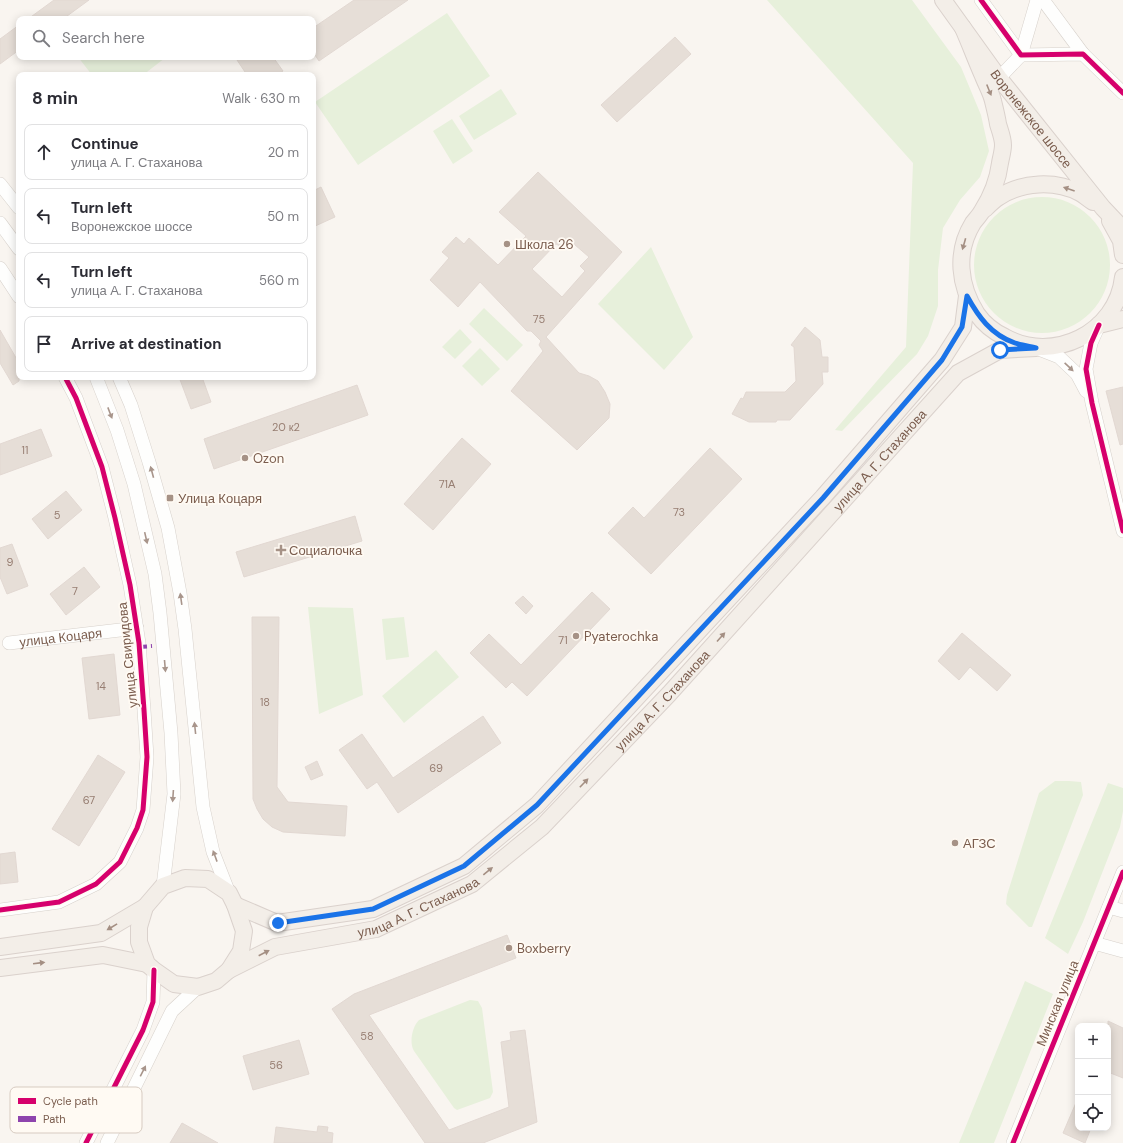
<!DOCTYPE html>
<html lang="en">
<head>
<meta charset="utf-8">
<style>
  body { margin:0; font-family:"DM Sans",sans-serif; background:#f7f7f7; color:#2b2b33 }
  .controls { position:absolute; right:12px; bottom:12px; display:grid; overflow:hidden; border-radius:8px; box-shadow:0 2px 10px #0003 }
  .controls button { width:36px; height:36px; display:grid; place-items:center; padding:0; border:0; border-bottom:1px solid #e1e1e2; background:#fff; color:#2b2b33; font:20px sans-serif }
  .stop { position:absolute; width:12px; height:12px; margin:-9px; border:3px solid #1a73e8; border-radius:50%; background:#fff }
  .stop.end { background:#1a73e8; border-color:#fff; box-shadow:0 1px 4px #0008 }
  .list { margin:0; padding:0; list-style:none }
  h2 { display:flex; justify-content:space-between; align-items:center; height:52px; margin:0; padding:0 16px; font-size:17px }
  h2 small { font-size:13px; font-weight:400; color:#7c7c81 }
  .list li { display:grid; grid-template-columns:26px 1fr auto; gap:12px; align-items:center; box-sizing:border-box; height:56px; margin:0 8px 8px; padding:0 8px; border:1px solid #e1e1e2; border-radius:8px }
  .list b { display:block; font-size:15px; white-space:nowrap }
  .list p { margin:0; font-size:13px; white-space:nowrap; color:#7c7c81 }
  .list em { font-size:13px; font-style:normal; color:#7c7c81 }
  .icon { flex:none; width:22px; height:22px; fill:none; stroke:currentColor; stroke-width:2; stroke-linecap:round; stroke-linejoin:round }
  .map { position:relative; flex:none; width:1123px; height:1143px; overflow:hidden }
  .search { position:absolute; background:#fff; box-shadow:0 2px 10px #0003; left:16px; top:16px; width:300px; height:44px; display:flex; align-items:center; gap:10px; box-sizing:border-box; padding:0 14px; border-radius:8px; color:#7c7c81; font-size:15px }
  .panel { position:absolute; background:#fff; box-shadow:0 2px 10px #0003; left:16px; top:72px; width:300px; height:308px; border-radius:8px }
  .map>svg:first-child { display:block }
  .green { fill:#e7f0db }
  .building { fill:#e6ded7; stroke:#e2d8d2; fill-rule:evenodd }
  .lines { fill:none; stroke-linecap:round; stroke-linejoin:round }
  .minor-casing { stroke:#d7d1cb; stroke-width:14 }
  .major-casing { stroke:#dad1cc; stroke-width:18 }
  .minor { stroke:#fefefd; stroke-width:13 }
  .major { stroke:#f3eee8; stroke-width:16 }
  .quiet { stroke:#8e44ad; stroke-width:4; stroke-dasharray:8 4; stroke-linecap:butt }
  .cycleway-casing { stroke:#fffaf3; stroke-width:8 }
  .cycleway { stroke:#d6006c; stroke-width:5 }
  .oneway { fill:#a48f83 }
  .oneway2 { fill:#a8958b }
  .route { stroke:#1a73e8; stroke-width:5 }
  .poi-dot { fill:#a69286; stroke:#fffaf3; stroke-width:1.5 }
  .labels { text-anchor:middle; stroke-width:3.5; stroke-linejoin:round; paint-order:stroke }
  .number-label { font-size:11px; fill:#977e72 }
  .street-label { font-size:13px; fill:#7a5c4d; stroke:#fffaf3 }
  .poi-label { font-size:13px; fill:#7a5c4d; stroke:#fffaf3; text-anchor:start }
  .key { fill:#fffaf3; stroke:#d7cbc1; stroke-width:1 }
  .key-label { font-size:11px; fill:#7a5c4d }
</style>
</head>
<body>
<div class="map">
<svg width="1123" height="1143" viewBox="0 0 1123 1143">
  <rect width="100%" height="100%" fill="#f9f5f0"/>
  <path class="green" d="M 767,0 L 912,0 L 961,67 L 981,115 L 989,151 L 980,177 L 960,200 L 943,228 L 938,270 L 938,306 L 928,336 L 917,354 L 842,431 L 835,430 L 906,347 L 913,163 Z
    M 447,13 L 490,76 L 358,165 L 315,102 Z
    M 78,57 L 164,57 L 165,58 L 143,75 L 92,75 Z
    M 501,89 L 517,114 L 474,140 L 459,116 Z
    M 452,119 L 473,151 L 453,164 L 433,131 Z
    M974 265a68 68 0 1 1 136 0a68 68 0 1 1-136 0Z
    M 651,247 L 693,337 L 664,370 L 598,304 Z
    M 484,308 L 523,345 L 507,361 L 469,324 Z
    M 460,329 L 472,342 L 455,359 L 442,347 Z
    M 480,348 L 500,369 L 482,386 L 462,366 Z
    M 308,607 L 353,608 L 363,695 L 319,714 Z
    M 404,617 L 409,657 L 386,660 L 382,619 Z
    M 436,650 L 459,677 L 404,723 L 382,696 Z
    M 1055,781 L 1069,781 L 1081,782 L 1083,795 L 1032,927 L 1029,927 L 1006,904 L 1007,895 L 1039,793 Z
    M 1108,783 L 1123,788 L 1123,811 L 1120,827 L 1083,922 L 1068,954 L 1045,938 Z
    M 1025,981 L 1053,994 L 994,1143 L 959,1143 Z
    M 470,1000 L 478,1001 L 482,1008 L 493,1092 L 490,1098 L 457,1110 L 454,1108 L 414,1051 C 409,1043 412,1027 419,1020 Z"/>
  <path class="building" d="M 54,0 L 89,0 L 63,19 L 28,19 Z
    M 354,0 L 408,0 L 319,61 L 313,52 L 313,28 Z
    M 19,25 L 19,50 L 0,64 L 0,39 Z
    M 675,37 L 691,54 L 617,122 L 601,105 Z
    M 235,57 L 273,57 L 283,71 L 277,75 L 247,75 Z
    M 538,172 L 622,252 L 546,337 L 579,373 L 589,376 L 598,381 L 605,392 L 610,404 L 609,418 L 577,450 L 511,391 L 543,351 L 539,345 L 541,341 L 531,331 L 527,331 L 480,282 L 458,307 L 430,280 L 449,258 L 442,252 L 456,237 L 464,244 L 469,238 L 498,265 L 526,236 L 499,212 ZM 567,238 L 589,257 L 580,266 L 585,271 L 562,297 L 532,269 L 556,244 L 560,246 Z
    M 321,187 L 335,217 L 313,227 L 313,191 Z
    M 805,327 L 820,340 L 822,357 L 828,357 L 828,372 L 822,372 L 823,384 L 790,420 L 777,420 L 776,422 L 749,422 L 732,414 L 741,398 L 743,399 L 746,392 L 785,392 L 796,381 L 794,347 L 791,345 Z
    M 0,330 L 19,363 L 19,381 L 13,385 L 0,363 Z
    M 179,377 L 202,377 L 211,402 L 191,409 Z
    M 357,385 L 368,415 L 214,469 L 204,439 Z
    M 1123,387 L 1123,444 L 1120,445 L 1106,391 Z
    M 41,429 L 52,456 L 0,475 L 0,444 Z
    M 462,438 L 491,464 L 433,530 L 404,504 Z
    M 710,448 L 742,479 L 651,574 L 608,533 L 633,507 L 644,518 Z
    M 66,491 L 82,510 L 48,539 L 32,519 Z
    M 355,516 L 362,541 L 244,577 L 236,552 Z
    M 12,544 L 28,586 L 7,594 L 0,577 L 0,548 Z
    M 84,567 L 100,587 L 66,615 L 50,594 Z
    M 592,592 L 610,609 L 527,696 L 512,682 L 506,688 L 470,653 L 489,634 L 521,665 Z
    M 523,596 L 533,606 L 526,614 L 515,603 Z
    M 252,617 L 279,617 L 277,787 L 288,802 L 347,806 L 345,836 L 283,832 L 272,827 L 263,819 L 257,809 L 253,799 Z
    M 962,633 L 1011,675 L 997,691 L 970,667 L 959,680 L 938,661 Z
    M 114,654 L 120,715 L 89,719 L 82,658 Z
    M 483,716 L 501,743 L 398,813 L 377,782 L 367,789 L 339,750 L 362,734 L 393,778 Z
    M 98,755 L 125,772 L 79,846 L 52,829 Z
    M 317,761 L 323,775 L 311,780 L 305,767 Z
    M 15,852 L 18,882 L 0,884 L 0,854 Z
    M 507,935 L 516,958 L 369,1015 L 449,1130 L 509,1107 L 501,1042 L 511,1040 L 510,1032 L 525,1030 L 537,1122 L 483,1143 L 425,1143 L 332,1009 L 354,994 Z
    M 1108,1021 L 1123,1028 L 1123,1078 L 1108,1072 Z
    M 299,1040 L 309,1074 L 253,1090 L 243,1056 Z
    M 1078,1098 L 1078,1128 L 1091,1128 L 1085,1143 L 1063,1133 Z
    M 182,1123 L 218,1143 L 170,1143 Z
    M 318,1126 L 328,1127 L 327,1132 L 333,1133 L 332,1143 L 274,1143 L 276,1127 L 317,1132 Z"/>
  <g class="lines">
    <defs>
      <g id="minor">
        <path d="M 981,0 L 1021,55 L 1083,54 L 1123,93"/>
        <path d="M 1043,0 L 1083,54"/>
        <path d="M 999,78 L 1021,55 L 1037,0"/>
        <path d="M 0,184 L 19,208"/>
        <path d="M 0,223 L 19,249"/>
        <path d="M 0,268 L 19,297"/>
        <path d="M 1099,325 L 1091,343 L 1086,369 L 1092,403 L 1123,531"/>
        <path d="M 1036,348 L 1059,357 L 1077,374 L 1086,391"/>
        <path d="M 96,377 L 117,430 L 134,484 L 155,574 L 160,613 L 171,733 L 174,794 L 163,886"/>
        <path d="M 119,377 L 131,405 L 149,462 L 168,528 L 180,593 L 185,629 L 203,807 L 213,852 L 229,893"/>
        <path id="s1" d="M 9,643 L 137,628"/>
        <path d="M 1109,907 L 1123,911"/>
        <path d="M 0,910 L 59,902 L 96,884 L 120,862 L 137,828 L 143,810 L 147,757 L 144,710 L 139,643 L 130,585 L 115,518 L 102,467 L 76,398 L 65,377"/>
        <path d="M 1094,943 L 1123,951"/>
        <path d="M 86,1143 L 143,1030 L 153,1002 L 154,970"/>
        <path d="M 107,1143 L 172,1011 L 198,987"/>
        <path d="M 1013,1143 L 1123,872"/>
      </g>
      <g id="major">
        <path id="s2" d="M 943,0 L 999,78 L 1103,208 L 1123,229"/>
        <path d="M 963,28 C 970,44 976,60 983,76 C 986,84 991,92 993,101 C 995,109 997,117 998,124 C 1000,131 1003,138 1003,145 C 1003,151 1001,157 1000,163 C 998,179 991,197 982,211 C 980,215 976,219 973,223 C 955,252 959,286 977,314 C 984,324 994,332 1005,337 C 1053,364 1117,333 1123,277"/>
        <path d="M 985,209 C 989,205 994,200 999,197 C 1022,182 1055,180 1080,193 C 1084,195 1088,199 1093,202"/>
        <path d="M 1110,221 L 1121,241 L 1123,255"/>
        <path d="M 1099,325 L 1123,319"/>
        <path d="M 185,878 L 208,879 L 229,893 L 235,905 L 244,931 L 241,951 L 229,970 L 216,981 L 198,987 L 174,984 L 154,970 L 147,964 L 139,942 L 139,927 L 145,907 L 163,886 Z"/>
        <path d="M 235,905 L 277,923 L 373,909 L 464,866 L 537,805 L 823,497 L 942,360 L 963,327 L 967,296"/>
        <path d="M 0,947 L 101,933 L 145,907"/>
        <path d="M 0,968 L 103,955 L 147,964"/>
        <path id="s3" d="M 229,970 L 275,947 L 376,929 L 472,884 L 542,827 L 669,694 L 958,373 L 1000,350 L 1036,348"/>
      </g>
    </defs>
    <use href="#minor" class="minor-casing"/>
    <use href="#major" class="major-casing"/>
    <use href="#minor" class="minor"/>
    <use href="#major" class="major"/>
    <path class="quiet" d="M 139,647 L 152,646"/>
    <defs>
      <path id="cycleway" d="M 981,0 L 1021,55 L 1083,54 L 1123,93
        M 1099,325 L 1091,343 L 1086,369 L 1092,403 L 1123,531
        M 0,910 L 59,902 L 96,884 L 120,862 L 137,828 L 143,810 L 147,757 L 144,710 L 139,643 L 130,585 L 115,518 L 102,467 L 76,398 L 65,377
        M 86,1143 L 143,1030 L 153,1002 L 154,970
        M 1013,1143 L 1123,872"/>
    </defs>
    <use href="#cycleway" class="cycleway-casing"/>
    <use href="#cycleway" class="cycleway"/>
  </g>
  <defs><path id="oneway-solid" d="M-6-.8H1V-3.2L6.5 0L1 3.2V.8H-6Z"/></defs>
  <g class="oneway">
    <use href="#oneway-solid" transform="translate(989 90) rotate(68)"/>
    <use href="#oneway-solid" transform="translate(1069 189) rotate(-161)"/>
    <use href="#oneway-solid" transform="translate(964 244) rotate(106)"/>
    <use href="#oneway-solid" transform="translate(721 637) rotate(-48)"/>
    <use href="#oneway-solid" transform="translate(584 783) rotate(-46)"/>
    <use href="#oneway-solid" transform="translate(488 871) rotate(-39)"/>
    <use href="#oneway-solid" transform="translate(112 927) rotate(149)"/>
    <use href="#oneway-solid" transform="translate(264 953) rotate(-27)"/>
    <use href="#oneway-solid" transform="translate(39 963) rotate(-7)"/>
  </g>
  <g class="oneway2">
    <use href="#oneway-solid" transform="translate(1069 367) rotate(43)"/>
    <use href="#oneway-solid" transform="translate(110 413) rotate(69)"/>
    <use href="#oneway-solid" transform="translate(152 472) rotate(-105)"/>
    <use href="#oneway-solid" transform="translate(146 538) rotate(77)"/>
    <use href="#oneway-solid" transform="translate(181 599) rotate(-98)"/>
    <use href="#oneway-solid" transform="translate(165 666) rotate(85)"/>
    <use href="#oneway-solid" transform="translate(195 728) rotate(-96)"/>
    <use href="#oneway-solid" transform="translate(173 796) rotate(94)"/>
    <use href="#oneway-solid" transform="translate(215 856) rotate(-110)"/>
    <use href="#oneway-solid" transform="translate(143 1071) rotate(-63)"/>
  </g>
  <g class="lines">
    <path class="route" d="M 278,923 L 373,909 L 464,866 L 537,805 L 823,498 L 942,360 L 962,327 L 967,296 C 978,316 991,335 1015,343 C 1021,345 1029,346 1036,348 L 1000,350"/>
  </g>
  <g class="poi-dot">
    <circle cx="507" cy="244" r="4"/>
    <circle cx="245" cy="458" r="4"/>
    <rect x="166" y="494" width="8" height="8" rx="2"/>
    <path d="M279 544h4v4h4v4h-4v4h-4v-4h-4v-4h4z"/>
    <circle cx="576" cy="636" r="4"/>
    <circle cx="955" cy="843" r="4"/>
    <circle cx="509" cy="948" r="4"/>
  </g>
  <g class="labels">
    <g class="number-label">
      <text x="539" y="323">75</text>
      <text x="286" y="431">20 к2</text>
      <text x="25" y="454">11</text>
      <text x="447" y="488">71А</text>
      <text x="679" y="516">73</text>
      <text x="57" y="519">5</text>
      <text x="10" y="566">9</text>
      <text x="75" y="595">7</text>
      <text x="563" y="644">71</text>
      <text x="101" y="690">14</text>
      <text x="265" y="706">18</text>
      <text x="436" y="772">69</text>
      <text x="89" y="804">67</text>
      <text x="367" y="1040">58</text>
      <text x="276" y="1069">56</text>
    </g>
    <g class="street-label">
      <text dy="5" stroke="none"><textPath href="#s2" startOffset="148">Воронежское шоссе</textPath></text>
      <text dy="5" stroke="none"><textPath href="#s3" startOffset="849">улица А. Г. Стаханова</textPath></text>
      <text dy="5" stroke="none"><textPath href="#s1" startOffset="52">улица Коцаря</textPath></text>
      <text transform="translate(127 655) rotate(-96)" y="5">улица Свиридова</text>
      <text dy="5" stroke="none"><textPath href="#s3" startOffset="525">улица А. Г. Стаханова</textPath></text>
      <text dy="5" stroke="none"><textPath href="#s3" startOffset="201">улица А. Г. Стаханова</textPath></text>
      <text transform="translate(1057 1003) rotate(-68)" y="5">Минская улица</text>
    </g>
    <g class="poi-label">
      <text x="515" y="249">Школа 26</text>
      <text x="253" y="463">Ozon</text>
      <text x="178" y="503">Улица Коцаря</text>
      <text x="289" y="555">Социалочка</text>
      <text x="584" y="641">Pyaterochka</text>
      <text x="963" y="848">АГЗС</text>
      <text x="517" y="953">Boxberry</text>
    </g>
  </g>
  <rect x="10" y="1087" width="132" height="46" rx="6" class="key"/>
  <rect x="18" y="1098" width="18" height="6" fill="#d6006c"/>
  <rect x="18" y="1116" width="18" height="6" fill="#8e44ad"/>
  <g class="key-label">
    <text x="43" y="1105">Cycle path</text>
    <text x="43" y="1123">Path</text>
  </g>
</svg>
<div class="controls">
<button>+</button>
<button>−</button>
<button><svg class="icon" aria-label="locate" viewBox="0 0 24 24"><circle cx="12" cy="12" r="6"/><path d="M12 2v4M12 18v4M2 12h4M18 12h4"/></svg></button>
</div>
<div class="stop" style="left:1000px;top:350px"></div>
<div class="stop end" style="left:278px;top:923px"></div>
<div class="search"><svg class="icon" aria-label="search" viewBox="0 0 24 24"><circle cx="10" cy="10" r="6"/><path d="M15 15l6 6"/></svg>Search here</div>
<section class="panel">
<h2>8 min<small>Walk · 630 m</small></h2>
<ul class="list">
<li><svg class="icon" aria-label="ahead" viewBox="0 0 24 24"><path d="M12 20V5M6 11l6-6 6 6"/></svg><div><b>Continue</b><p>улица А. Г. Стаханова</p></div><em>20 m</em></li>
<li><svg class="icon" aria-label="left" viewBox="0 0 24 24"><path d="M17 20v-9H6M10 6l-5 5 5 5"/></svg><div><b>Turn left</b><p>Воронежское шоссе</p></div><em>50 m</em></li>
<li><svg class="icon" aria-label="left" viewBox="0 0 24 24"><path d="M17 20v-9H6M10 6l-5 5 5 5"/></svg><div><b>Turn left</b><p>улица А. Г. Стаханова</p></div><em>560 m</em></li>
<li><svg class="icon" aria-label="arrive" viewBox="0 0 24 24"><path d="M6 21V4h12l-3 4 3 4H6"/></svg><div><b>Arrive at destination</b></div></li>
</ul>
</section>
</div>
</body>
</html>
